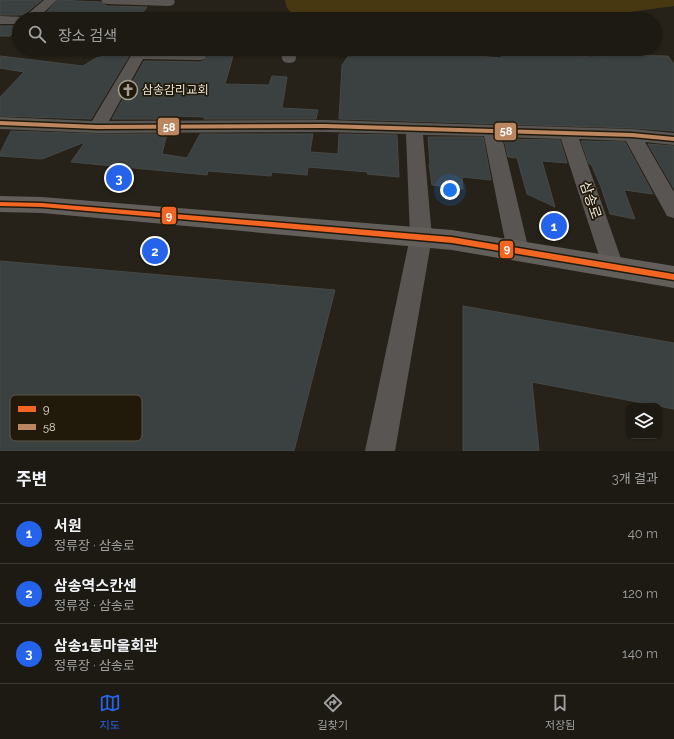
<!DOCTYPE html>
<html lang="ko">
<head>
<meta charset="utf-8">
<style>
  body { margin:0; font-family:Raleway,"Noto Sans KR",sans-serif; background:#25231c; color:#f1f3f6 }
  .controls { position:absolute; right:12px; bottom:12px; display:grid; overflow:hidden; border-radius:8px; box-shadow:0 1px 3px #0004 }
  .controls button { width:36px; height:36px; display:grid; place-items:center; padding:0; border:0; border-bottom:1px solid #3a3833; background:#1c1a13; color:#f1f3f6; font:20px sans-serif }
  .you { position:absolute; left:450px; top:190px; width:14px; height:14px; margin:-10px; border:3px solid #fff; border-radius:50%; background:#1a73e8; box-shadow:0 0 0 6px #1a73e833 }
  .badge { display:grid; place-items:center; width:26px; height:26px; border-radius:50%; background:#2563eb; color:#fff; font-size:13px; font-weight:700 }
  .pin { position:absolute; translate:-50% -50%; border:2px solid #fff; box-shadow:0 1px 4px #0006 }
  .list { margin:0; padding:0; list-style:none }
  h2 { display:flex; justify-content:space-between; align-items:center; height:52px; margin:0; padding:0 16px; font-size:17px }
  h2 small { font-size:13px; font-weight:400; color:#a0a1a0 }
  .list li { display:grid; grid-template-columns:26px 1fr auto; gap:12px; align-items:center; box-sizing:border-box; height:60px; padding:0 16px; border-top:1px solid #3a3833 }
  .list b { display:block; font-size:15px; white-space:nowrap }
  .list p { margin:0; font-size:13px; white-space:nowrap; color:#a0a1a0 }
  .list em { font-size:13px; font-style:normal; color:#a0a1a0 }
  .icon { flex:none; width:22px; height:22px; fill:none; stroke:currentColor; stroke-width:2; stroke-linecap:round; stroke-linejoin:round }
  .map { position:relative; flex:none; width:674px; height:451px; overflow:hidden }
  .search { position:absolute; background:#1c1a13; box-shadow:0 1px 3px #0004; left:12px; right:12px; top:12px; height:44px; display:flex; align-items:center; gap:10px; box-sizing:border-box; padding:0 14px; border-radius:22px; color:#a0a1a0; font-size:15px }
  .sheet { height:232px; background:#1c1a13 }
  nav { display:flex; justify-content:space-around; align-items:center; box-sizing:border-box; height:56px; border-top:1px solid #3a3833; background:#1c1a13; font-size:11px; color:#a0a1a0 }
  nav a { display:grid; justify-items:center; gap:2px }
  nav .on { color:#2563eb }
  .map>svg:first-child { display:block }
  .green { fill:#483812 }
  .building { fill:#3b4141; stroke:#464846 }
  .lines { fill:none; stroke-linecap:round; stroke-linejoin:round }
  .minor { fill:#585552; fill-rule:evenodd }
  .major { fill:#625f5a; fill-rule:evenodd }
  .bus-1-casing { stroke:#211a0a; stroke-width:3 }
  .bus-2-casing { stroke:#211a0a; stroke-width:3 }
  .bus-1 { fill:#f26522; fill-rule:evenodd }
  .bus-2 { fill:#bb8660; fill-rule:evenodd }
  .labels { text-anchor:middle; stroke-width:3.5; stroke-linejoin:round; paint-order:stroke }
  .far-poi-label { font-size:12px; fill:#e7e2d8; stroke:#211a0a; text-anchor:start }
  .street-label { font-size:14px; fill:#e7e2d8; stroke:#211a0a }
  .key { fill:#211a0a; stroke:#5c5648; stroke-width:1 }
  .key-label { font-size:11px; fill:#e7e2d8 }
  .line-badge { stroke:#211a0a; stroke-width:1.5 }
  .badge-label { font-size:11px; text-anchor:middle; font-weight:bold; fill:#fff }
</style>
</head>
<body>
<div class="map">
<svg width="674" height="451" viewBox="0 0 674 451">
  <rect width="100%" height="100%" fill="#262219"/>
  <path class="green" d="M 285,0 L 674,0 L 674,6 L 600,16 L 498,19 L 297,19 L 287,8 Z"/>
  <path class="building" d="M 0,0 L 42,0 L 23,15 L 0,15 Z
    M 58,0 L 101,2 L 107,6 L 147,7 L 138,19 L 41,18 Z
    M 0,26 L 19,26 L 19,27 L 10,36 L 0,36 Z
    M 150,49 L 235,49 L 225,84 L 269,85 L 272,76 L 287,77 L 282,108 L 318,110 L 316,119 L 204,119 L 205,117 L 174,116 L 173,119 L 112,119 L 144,61 L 200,62 L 205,60 L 208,57 L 206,52 L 200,51 Z
    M 412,51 L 502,58 L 499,52 L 532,52 L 533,54 L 594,57 L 594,56 L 610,56 L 610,55 L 668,56 L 674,64 L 674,131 L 632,128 L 339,119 L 342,65 L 350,54 L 385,53 L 412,53 Z
    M 113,54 L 129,56 L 91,119 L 0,116 L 0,97 L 24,72 L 0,68 L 0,56 L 83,66 L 96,58 Z
    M 11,131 L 97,134 L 167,134 L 162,154 L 187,158 L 200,134 L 313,134 L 310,152 L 338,154 L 339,134 L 397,135 L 399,177 L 367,174 L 368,172 L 308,167 L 307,175 L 272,172 L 271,176 L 208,171 L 207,175 L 71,162 L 85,142 L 42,159 L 0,156 L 0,153 Z
    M 428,137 L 483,137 L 491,180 L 462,177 L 463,189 L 432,185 L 429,164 L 430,164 Z
    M 504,139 L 560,140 L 567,163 L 542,161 L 555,207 L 527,194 L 517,158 L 508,157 Z
    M 581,141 L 625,142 L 653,194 L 624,190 L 635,219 L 610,214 L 601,187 L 591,164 L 589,164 Z
    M 648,144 L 674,146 L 674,189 Z
    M 0,261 L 335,290 L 294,451 L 0,451 Z
    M 463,306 L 674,343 L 674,409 L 532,382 L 539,451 L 463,451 Z"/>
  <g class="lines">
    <path class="minor" d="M 44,0 L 57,0 L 37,19 L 19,19 L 19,24 L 0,24 L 0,16 L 24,17 Z
      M 101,0 L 174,0 L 175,2 L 173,5 L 169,6 L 107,4 L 103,3 Z
      M 135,49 L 149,49 L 148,51 L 200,52 L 205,53 L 207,56 L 205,59 L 200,60 L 143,59 L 109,121 L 325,120 L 632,129 L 674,133 L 674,145 L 645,142 L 674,192 L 674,218 L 667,216 L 626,141 L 579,139 L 624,267 L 621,274 L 613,277 L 605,274 L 561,139 L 502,137 L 529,251 L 526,258 L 518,260 L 510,258 L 507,251 L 484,136 L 423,135 L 432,237 L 395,451 L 365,451 L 410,237 L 406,134 L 325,132 L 97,133 L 0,129 L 0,117 L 92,121 Z
      M 281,49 L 295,49 L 296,59 L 294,62 L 289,63 L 284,62 L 282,59 Z"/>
    <path class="major" d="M 0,196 L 42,197 L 452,230 L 674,266 L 674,288 L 452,250 L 42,213 L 0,212 Z"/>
    <defs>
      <path id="bus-1" d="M 0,202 L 42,203 L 452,237 L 674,274 L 674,280 L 452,243 L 42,207 L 0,206 Z"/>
      <path id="bus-2" d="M 0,121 L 97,125 L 325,124 L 632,133 L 674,137 L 674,141 L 632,137 L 325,128 L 97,129 L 0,125 Z"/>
    </defs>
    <use href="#bus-1" class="bus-1-casing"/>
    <use href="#bus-2" class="bus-2-casing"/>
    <use href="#bus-1" class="bus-1"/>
    <use href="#bus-2" class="bus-2"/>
  </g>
  <defs>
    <symbol id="church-ring" viewBox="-11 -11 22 22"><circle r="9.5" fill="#211a0a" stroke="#a39f95" stroke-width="1.5"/><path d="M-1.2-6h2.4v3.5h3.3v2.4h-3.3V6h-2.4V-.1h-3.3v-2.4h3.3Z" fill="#a39f95"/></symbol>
  </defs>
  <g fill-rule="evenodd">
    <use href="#church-ring" x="117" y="79" width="22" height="22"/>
  </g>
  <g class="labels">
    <g class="far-poi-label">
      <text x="142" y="94">삼송감리교회</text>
    </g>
    <g class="street-label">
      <text transform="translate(591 200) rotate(71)" y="5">삼송로</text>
    </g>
  </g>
  <rect x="10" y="395" width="132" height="46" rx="6" class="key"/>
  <rect x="18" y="406" width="18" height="6" fill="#f26522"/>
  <rect x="18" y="424" width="18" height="6" fill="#bb8660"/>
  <g class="key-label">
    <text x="43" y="413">9</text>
    <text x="43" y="431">58</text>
  </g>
  <g class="line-badge">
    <rect x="157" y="117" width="23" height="19" rx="4" fill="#bb8660"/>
    <rect x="494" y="122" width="23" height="19" rx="4" fill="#bb8660"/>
    <rect x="161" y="206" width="16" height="19" rx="4" fill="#f26522"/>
    <rect x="499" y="240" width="15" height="19" rx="4" fill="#f26522"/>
  </g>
  <g class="badge-label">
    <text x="169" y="131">58</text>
    <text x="506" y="135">58</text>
    <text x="169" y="220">9</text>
    <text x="507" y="253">9</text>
  </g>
</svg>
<div class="controls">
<button><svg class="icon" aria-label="layers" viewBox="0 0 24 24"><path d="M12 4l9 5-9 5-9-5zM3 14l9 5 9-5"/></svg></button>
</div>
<div class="you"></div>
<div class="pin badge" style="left:554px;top:226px">1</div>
<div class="pin badge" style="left:155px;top:251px">2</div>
<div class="pin badge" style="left:119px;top:178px">3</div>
<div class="search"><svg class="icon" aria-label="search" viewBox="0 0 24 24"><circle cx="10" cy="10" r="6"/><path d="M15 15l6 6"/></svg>장소 검색</div>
</div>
<section class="sheet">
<h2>주변<small>3개 결과</small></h2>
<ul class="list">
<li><span class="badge">1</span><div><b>서원</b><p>정류장 · 삼송로</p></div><em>40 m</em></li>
<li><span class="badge">2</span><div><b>삼송역스칸센</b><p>정류장 · 삼송로</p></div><em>120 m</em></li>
<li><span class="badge">3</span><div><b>삼송1통마을회관</b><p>정류장 · 삼송로</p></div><em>140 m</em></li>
</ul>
</section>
<nav>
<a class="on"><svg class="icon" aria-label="map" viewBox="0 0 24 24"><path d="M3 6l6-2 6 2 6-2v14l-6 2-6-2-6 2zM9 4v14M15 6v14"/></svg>지도</a>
<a><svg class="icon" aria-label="directions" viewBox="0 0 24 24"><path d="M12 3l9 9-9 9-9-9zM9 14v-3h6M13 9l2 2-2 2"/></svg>길찾기</a>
<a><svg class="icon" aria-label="saved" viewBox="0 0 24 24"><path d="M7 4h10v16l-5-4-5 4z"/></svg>저장됨</a>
</nav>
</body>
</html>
